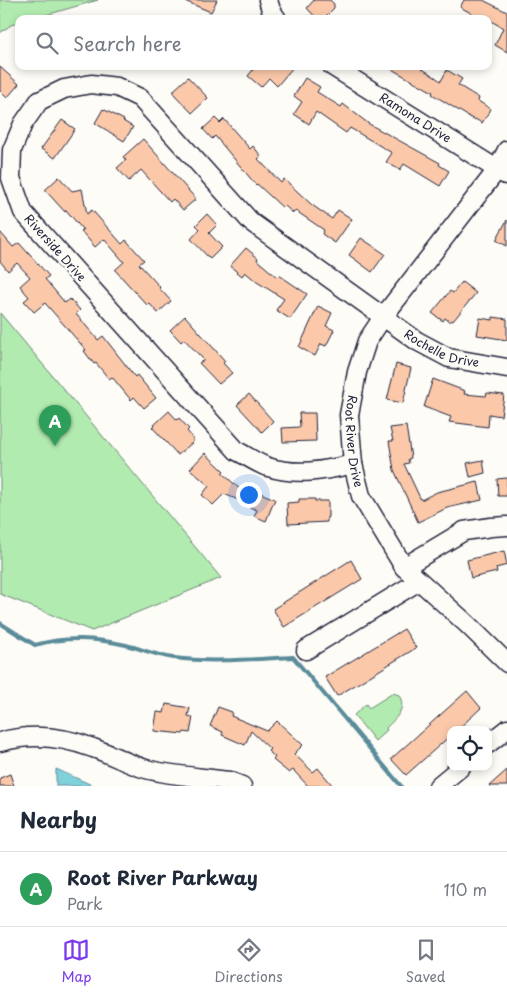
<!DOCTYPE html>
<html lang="en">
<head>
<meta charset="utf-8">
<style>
  body { margin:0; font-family:"Playpen Sans",sans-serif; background:#f2f2f3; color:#1f2937 }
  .controls { position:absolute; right:15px; bottom:15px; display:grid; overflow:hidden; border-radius:10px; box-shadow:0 2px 8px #0003 }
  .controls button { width:45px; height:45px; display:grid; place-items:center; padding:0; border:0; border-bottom:1px solid #e0e1e3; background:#fff; color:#1f2937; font:25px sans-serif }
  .you { position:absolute; left:248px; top:494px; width:18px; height:18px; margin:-12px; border:4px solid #fff; border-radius:50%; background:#1a73e8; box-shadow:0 0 0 8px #1a73e833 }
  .badge { display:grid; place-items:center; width:32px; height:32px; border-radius:50%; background:#7c3aed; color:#fff; font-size:16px; font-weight:700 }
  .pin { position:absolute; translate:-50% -41px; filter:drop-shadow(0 1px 2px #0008) }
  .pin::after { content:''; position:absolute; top:26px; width:18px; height:15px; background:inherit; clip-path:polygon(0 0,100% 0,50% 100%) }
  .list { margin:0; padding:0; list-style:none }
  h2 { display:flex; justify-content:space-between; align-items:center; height:65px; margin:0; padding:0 20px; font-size:21px }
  h2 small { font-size:16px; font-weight:400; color:#747a83 }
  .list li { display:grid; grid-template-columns:32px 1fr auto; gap:15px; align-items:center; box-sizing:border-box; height:75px; padding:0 20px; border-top:1px solid #e0e1e3 }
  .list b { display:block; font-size:19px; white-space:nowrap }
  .list p { margin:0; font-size:16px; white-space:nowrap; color:#747a83 }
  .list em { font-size:16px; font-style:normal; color:#747a83 }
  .icon { flex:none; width:28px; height:28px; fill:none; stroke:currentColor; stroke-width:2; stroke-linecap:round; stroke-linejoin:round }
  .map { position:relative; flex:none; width:507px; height:786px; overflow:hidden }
  .search { position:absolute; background:#fff; box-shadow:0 2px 8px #0003; left:15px; right:15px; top:15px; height:55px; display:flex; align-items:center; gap:12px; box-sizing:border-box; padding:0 18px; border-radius:10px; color:#747a83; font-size:19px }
  .sheet { height:140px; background:#fff }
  nav { display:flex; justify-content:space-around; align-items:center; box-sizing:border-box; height:70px; border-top:1px solid #e0e1e3; background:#fff; font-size:14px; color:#747a83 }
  nav a { display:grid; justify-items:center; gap:2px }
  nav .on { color:#7c3aed }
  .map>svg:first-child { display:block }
  .green { fill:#b1ebaf; stroke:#6a8675 }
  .water { fill:#80d1d9; stroke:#5a8b9a }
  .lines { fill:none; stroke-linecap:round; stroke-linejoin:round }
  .stream { stroke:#5a8b9a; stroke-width:4 }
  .building { fill:#fbc9aa; stroke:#22223b }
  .minor-casing { stroke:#22223b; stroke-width:21 }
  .minor { stroke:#fdfcf7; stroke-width:18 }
  .labels { text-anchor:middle; stroke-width:5; stroke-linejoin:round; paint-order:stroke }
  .street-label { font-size:12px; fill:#22223b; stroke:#fdfcf7 }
</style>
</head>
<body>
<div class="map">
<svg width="507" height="786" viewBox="0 0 507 786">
  <rect width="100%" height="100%" fill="#fdfcf7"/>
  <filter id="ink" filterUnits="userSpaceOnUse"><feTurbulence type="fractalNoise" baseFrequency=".02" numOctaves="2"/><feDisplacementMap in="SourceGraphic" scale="10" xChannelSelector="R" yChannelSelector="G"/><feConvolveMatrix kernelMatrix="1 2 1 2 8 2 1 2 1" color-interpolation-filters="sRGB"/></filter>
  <g filter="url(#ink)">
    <path class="green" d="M 0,0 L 98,0 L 32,19 L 19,19 L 19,22 L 11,25 L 0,33 Z
      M 0,313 L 221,578 L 92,631 L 0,594 Z
      M 393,693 L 399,695 C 407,709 396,718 386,728 L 387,730 L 375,741 L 354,715 L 366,704 L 369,708 Z"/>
    <path class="water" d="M 56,769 L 94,786 L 56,786 Z"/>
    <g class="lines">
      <path class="stream" d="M 0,623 L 35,645 C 67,636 95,638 126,645 C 142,649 158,656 174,658 C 213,663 254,659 293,657 L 401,786"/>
    </g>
    <path class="building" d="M 182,0 L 217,0 L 211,12 Z
      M 314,0 L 330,0 L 334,4 L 334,8 L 323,19 L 317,19 L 307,8 Z
      M 464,0 L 483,0 L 507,12 L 507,52 L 495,45 L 503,28 L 488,19 L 468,19 L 471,13 L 460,7 Z
      M 256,66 L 294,66 L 277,86 L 269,78 L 261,87 L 248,76 Z
      M 386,66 L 418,66 L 441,81 L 447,70 L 462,79 L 458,85 L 479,98 L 478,101 L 491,109 L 482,123 L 475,119 L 474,120 L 432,94 L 433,92 Z
      M 0,67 L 19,84 L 7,98 L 0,91 Z
      M 188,77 L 208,98 L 192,113 L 174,94 L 174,90 Z
      M 305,78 L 320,87 L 317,92 L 341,107 L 343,104 L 369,124 L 440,163 L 439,165 L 449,171 L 440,186 L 404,164 L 400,170 L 386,162 L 392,153 L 350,128 L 346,133 L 316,112 L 309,124 L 294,114 L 302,102 L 294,96 Z
      M 103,109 L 124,120 L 123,121 L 133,127 L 124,141 L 95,123 Z
      M 215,118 L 220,123 L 224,119 L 250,149 L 253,146 L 261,156 L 258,159 L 281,183 L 284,179 L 312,205 L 332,219 L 338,210 L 352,219 L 335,243 L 322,234 L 324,230 L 296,211 L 293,213 L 285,206 L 283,208 L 257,184 L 256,185 L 215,136 L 212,139 L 203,129 Z
      M 62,120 L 75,129 L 55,158 L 41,149 Z
      M 143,139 L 196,199 L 183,210 L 173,199 L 170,202 L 141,170 L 129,181 L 117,168 L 126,160 L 123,157 Z
      M 59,177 L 72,191 L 82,189 L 87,214 L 92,210 L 122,244 L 126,240 L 144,260 L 139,264 L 160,287 L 159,288 L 171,301 L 158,313 L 149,303 L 147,305 L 115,270 L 124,262 L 104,239 L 95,247 L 81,231 L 83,230 L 66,210 L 65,212 L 45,190 Z
      M 207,214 L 217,225 L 209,233 L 222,247 L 210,259 L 191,239 L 200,229 L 196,225 Z
      M 507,220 L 507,246 L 496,240 Z
      M 0,232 L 13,247 L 19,243 L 49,276 L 45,279 L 65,303 L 70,299 L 80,310 L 76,314 L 98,340 L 103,336 L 135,377 L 137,375 L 156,398 L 144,408 L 134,397 L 131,400 L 112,377 L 109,379 L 96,363 L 94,364 L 84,351 L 86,350 L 45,303 L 34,312 L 24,301 L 29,297 L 20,286 L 30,277 L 17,263 L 8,271 L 0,261 Z
      M 361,238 L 385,254 L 372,272 L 349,255 Z
      M 246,248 L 258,258 L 257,260 L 277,277 L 279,275 L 307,294 L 290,319 L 276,310 L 284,299 L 257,282 L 245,272 L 242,276 L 230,266 Z
      M 462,282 L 476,293 L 453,321 L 451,320 L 450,322 L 445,318 L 443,321 L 432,313 L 450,291 L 453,293 Z
      M 318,306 L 332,313 L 326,326 L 334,330 L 326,346 L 321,344 L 315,356 L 299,347 Z
      M 185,316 L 225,361 L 223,363 L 232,373 L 219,384 L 199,363 L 204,360 L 184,339 L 181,342 L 170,330 Z
      M 493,317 L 507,319 L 507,340 L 477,335 L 480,318 L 493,320 Z
      M 396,364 L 411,368 L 403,403 L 387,400 Z
      M 433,379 L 465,391 L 464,394 L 486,396 L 487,393 L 504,395 L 501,416 L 489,414 L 488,427 L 449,422 L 451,417 L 424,407 Z
      M 249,394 L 273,421 L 262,432 L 237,405 Z
      M 169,411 L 177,420 L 179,418 L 189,429 L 187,431 L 193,438 L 193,442 L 178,455 L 152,427 Z
      M 299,413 L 315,413 L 316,441 L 283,442 L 282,428 L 300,427 Z
      M 406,426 L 411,458 L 408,459 L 409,463 L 404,464 L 421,500 L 437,492 L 478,482 L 482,500 L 447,508 L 418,522 L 394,470 L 389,441 L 393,441 L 390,428 Z
      M 205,453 L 224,471 L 222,473 L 241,490 L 243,486 L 275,499 L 266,521 L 254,516 L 257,510 L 247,506 L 248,504 L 224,494 L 213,505 L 202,495 L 209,486 L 190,469 Z
      M 483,460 L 485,473 L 470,477 L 467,463 Z
      M 507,478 L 507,496 L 498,496 L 497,479 Z
      M 299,499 L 315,499 L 315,501 L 328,501 L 328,517 L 327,517 L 327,522 L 288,524 L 287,503 L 299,502 Z
      M 504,551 L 507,565 L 496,568 L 497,572 L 471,578 L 467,560 Z
      M 351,560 L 362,579 L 284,627 L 273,609 Z
      M 404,629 L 416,648 L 337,696 L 325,677 Z
      M 467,691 L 481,708 L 457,730 L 451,730 L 451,735 L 406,775 L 391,759 Z
      M 166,704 L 190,708 L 188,716 L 193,717 L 190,733 L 184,732 L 183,734 L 154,731 L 157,712 L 164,713 Z
      M 218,707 L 232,712 L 231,716 L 267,731 L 277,721 L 303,745 L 294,754 L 313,772 L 318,768 L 333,786 L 308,786 L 293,770 L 289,773 L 273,760 L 275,757 L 268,751 L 270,749 L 251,731 L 245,745 L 222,735 L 223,732 L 210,726 Z
      M 507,770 L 507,786 L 489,786 Z
      M 10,774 L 14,786 L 0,786 L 0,778 Z"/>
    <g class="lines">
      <defs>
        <g id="minor">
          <path d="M 268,0 L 271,10 L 277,19"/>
          <path id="s1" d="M 332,66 L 506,175"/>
          <path id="s2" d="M 507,150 L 497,170 L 383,317 L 367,341 L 357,372 L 349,415 L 353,464 L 361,496 L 404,567 L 467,624 L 507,663"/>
          <path id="s3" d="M 353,464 C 324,471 297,476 268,467 C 258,464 247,456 237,451 L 23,212 L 11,178 L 12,150 L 23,124 L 39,101 L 64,89 L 91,84 L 117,87 L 140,98 L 251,222 L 417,341 L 449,358 L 507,368"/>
          <path d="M 404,567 L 464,531 L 491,527 L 507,526"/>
          <path d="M 306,650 L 419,581"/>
          <path d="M 0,742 C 31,733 64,737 93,748 C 111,754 128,764 146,769 C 173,776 202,777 229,781 L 242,786"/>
          <path d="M 488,744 L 507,729"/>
          <path d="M 438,786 L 461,767"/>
        </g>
      </defs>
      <use href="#minor" class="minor-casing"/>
      <use href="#minor" class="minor"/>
    </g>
  </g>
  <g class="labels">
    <g class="street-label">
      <text dy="4" stroke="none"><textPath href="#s1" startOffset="98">Ramona Drive</textPath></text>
      <text transform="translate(55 248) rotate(48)" y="4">Riverside Drive</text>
      <text dy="4" stroke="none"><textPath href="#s3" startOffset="1066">Rochelle Drive</textPath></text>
      <text dy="4" stroke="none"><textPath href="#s2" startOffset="340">Root River Drive</textPath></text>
    </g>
  </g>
</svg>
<div class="controls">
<button><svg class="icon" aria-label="locate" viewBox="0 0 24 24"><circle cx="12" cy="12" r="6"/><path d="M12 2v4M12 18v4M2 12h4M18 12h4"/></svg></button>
</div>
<div class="you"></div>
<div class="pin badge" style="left:55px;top:446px;background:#2e9e5b">A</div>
<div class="search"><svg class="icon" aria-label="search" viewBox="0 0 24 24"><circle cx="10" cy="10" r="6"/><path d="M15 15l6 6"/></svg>Search here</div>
</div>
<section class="sheet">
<h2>Nearby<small></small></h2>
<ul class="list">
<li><span class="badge" style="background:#2e9e5b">A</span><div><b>Root River Parkway</b><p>Park</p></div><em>110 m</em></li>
</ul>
</section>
<nav>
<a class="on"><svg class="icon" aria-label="map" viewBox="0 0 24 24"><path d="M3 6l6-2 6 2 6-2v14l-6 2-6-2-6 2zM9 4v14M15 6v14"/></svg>Map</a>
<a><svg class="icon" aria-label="directions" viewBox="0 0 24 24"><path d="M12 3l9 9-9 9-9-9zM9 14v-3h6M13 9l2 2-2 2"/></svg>Directions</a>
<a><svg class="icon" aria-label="saved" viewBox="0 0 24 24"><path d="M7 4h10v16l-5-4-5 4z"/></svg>Saved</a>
</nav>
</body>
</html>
